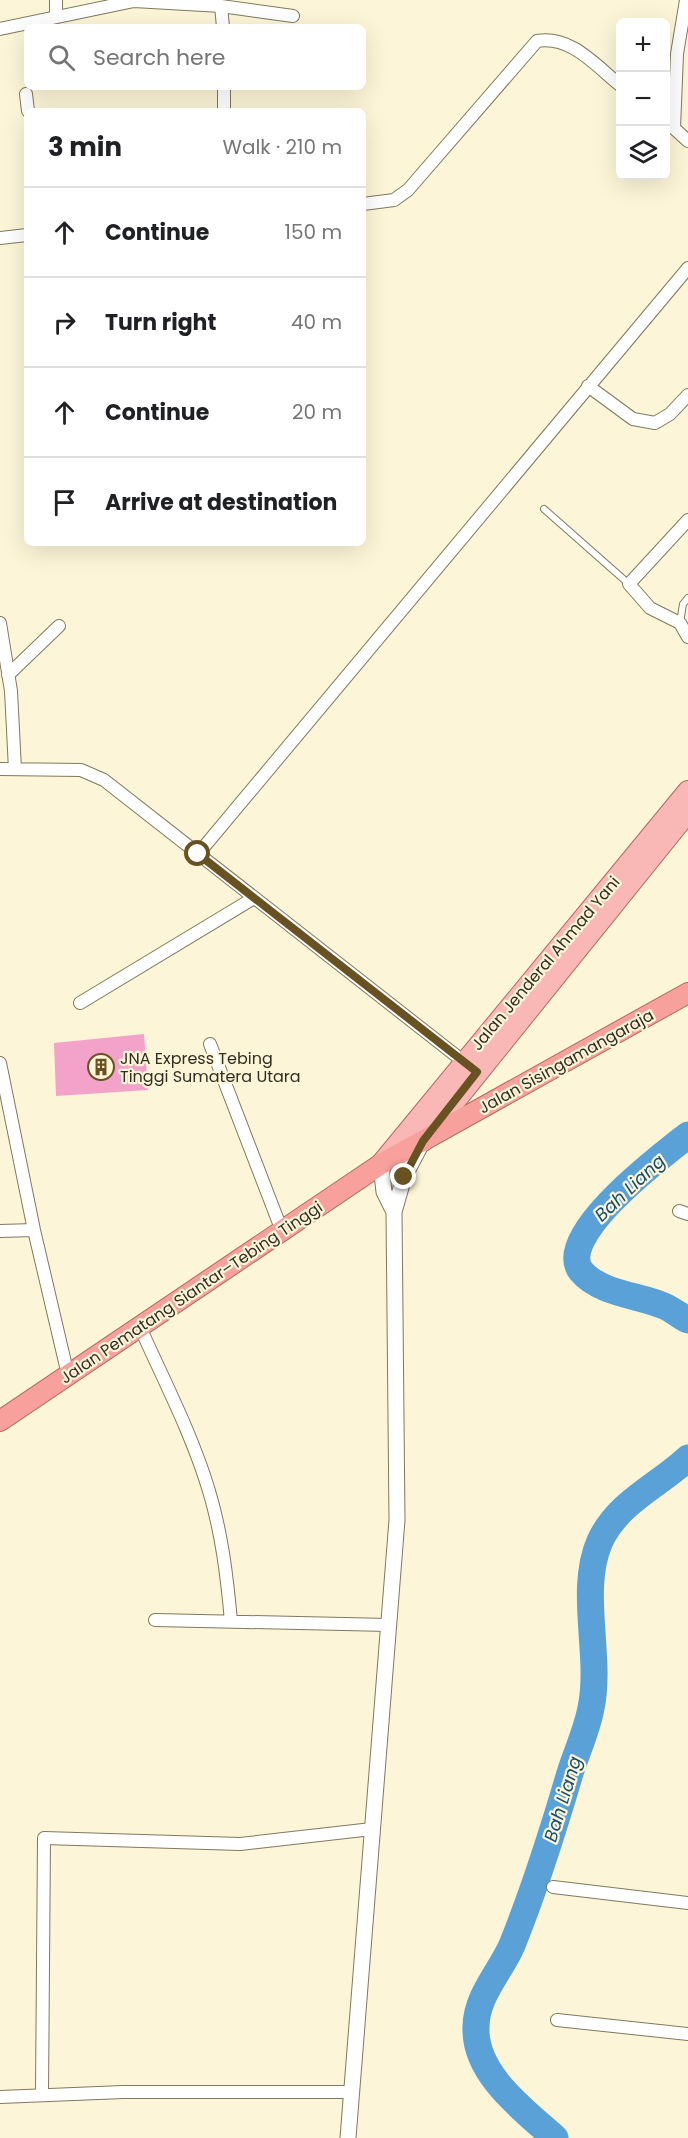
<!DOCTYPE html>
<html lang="en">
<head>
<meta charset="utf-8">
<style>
  body { margin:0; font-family:Poppins,sans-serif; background:#f6f6f6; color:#202124 }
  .controls { position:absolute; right:18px; top:18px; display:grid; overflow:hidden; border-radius:9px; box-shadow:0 6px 24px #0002 }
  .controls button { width:54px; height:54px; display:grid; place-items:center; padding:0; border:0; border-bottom:2px solid #e0e0e0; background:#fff; color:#202124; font:30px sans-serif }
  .stop { position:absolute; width:18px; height:18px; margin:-14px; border:4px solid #695222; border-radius:50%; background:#fff }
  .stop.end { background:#695222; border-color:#fff; box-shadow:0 2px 6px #0008 }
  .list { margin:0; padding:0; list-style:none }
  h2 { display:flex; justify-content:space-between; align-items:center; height:78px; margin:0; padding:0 24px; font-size:26px }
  h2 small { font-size:20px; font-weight:400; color:#757577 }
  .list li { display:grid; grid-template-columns:39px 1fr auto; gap:18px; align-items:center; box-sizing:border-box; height:90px; padding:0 24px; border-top:2px solid #e0e0e0 }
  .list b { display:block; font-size:22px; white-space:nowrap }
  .list em { font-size:20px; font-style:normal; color:#757577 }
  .icon { flex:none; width:33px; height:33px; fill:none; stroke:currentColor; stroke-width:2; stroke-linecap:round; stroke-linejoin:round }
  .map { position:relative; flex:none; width:688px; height:2138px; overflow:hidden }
  .search { position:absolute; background:#fff; box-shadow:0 6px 24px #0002; left:24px; top:24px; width:342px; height:66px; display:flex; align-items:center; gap:15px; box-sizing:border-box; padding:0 21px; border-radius:9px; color:#757577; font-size:22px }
  .panel { position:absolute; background:#fff; box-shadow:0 6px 24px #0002; left:24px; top:108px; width:342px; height:438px; border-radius:9px }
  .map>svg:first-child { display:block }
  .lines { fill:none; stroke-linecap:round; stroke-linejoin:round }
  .river { stroke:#59a1d6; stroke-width:27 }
  .building { fill:#f3a3ca }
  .service-casing { stroke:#7f795f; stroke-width:8 }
  .minor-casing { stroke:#7f795f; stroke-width:14 }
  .tertiary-casing { stroke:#7f795f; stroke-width:17 }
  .primary-casing { stroke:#b06861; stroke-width:22 }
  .trunk-casing { stroke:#b06861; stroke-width:22 }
  .service { stroke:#fff; stroke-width:6 }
  .minor { stroke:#fff; stroke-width:12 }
  .tertiary { stroke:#fff; stroke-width:15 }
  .primary { stroke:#f9b8b5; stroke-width:20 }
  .trunk { stroke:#f7a09c; stroke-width:20 }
  .route { stroke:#695222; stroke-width:8 }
  .labels { text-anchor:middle; stroke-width:4.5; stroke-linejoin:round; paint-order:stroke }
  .street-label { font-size:16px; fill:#312e23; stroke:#fcf5d7 }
  .poi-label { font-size:16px; fill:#312e23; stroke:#fcf5d7; text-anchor:start }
  .water-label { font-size:18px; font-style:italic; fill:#164c70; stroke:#fcf5d7 }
</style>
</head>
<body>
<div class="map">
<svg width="688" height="2138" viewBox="0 0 688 2138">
  <rect width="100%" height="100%" fill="#fcf5d7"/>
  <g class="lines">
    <path class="river" d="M 688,1135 C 664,1154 554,1236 581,1271 C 600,1294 639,1295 664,1306 C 673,1310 680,1316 688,1320
      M 555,2138 C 524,2110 474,2074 476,2027 C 476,1996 501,1971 512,1945 C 535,1888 553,1831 570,1773 C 577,1751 587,1730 591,1708 C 602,1656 578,1590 600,1541 C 618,1502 658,1486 688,1458"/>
  </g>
  <path class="building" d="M 144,1034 L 148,1090 L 56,1096 L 54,1043 Z"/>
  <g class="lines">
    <defs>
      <path id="service" d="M 544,509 L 629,584
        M 680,623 L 683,604 L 688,598"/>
      <path id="minor" d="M 56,0 L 56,17
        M 221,6 L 293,16
        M 0,29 L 134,1 L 221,6 L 223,27
        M 224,87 L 224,111
        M 26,94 L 28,111
        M 666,121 L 688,141
        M 674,128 L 677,54 L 686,0
        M 363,204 L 394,200 L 408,190 L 537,41 C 571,35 596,66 620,85
        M 0,238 L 27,235
        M 588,386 L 633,419 L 655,423 L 670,414 L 688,395
        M 688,520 L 629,584 L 650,608 L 680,623 L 688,637
        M 0,623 L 11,691 L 15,769
        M 8,675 L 59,626
        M 0,769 L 81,770 L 104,780 L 468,1065
        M 198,854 L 688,268
        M 80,1003 L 254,898
        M 210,1044 L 282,1231
        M 0,1063 L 34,1230 L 68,1375
        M 679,1211 L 688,1214
        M 0,1231 L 34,1230
        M 140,1327 C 164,1381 192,1434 209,1491 C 222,1534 227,1577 231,1621
        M 155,1620 L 389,1625
        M 553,1887 L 688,1903
        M 557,2020 L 688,2034
        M 42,2094 L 44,1838 L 240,1844 L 372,1829
        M 0,2097 L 123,2092 L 352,2092"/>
      <path id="tertiary" d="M 381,1164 L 384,1192 L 394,1212
        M 348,2138 L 397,1520 L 394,1212 L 404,1177 L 423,1141"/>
      <path id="primary" d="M 423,1141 L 688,812
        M 381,1164 L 688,791"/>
      <path id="trunk" d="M 0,1421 L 381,1164 L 688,993"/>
    </defs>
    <use href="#service" class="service-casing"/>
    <use href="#minor" class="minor-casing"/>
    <use href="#tertiary" class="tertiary-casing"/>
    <use href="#primary" class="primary-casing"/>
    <use href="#trunk" class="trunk-casing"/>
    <use href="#service" class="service"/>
    <use href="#minor" class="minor"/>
    <use href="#tertiary" class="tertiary"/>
    <use href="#primary" class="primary"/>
    <use href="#trunk" class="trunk"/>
  </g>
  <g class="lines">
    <path class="route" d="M 198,854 L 477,1072 L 423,1141 L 404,1177"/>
  </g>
  <defs>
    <symbol id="building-ring" viewBox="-11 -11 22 22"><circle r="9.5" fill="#fcf5d7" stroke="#695222" stroke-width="1.5"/><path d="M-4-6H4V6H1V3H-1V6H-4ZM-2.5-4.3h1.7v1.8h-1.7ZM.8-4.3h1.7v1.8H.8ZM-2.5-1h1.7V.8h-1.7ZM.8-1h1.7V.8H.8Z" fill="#695222"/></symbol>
  </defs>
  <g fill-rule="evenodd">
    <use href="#building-ring" x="86" y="1052" width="30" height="30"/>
  </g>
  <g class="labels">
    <g class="street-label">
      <text transform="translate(545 963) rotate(-50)" y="6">Jalan Jenderal Ahmad Yani</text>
      <text transform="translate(566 1061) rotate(-29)" y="6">Jalan Sisingamangaraja</text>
      <text transform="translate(191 1292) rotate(-34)" y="6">Jalan Pematang Siantar–Tebing Tinggi</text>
    </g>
    <g class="poi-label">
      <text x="120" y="1064">JNA Express Tebing<tspan x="120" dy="18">Tinggi Sumatera Utara</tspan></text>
    </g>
    <g class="water-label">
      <text transform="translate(630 1188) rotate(-43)" y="6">Bah Liang</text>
      <text transform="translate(563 1799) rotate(-73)" y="6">Bah Liang</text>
    </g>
  </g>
</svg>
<div class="controls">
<button>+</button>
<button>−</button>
<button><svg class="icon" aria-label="layers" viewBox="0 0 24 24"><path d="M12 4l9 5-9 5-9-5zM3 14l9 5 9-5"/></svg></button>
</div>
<div class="stop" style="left:198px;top:854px"></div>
<div class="stop end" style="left:404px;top:1177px"></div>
<div class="search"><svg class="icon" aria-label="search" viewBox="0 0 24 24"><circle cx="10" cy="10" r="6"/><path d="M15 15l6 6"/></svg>Search here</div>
<section class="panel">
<h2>3 min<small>Walk · 210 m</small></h2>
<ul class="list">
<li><svg class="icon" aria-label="ahead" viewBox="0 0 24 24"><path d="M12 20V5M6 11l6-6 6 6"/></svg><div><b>Continue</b></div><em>150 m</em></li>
<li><svg class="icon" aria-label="right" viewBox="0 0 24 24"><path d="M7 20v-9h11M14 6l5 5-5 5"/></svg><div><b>Turn right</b></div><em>40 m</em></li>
<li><svg class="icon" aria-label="ahead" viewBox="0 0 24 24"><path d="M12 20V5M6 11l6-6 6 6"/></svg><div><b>Continue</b></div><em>20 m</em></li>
<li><svg class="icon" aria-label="arrive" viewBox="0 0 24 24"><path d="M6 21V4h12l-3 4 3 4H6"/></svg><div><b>Arrive at destination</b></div></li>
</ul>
</section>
</div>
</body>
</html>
